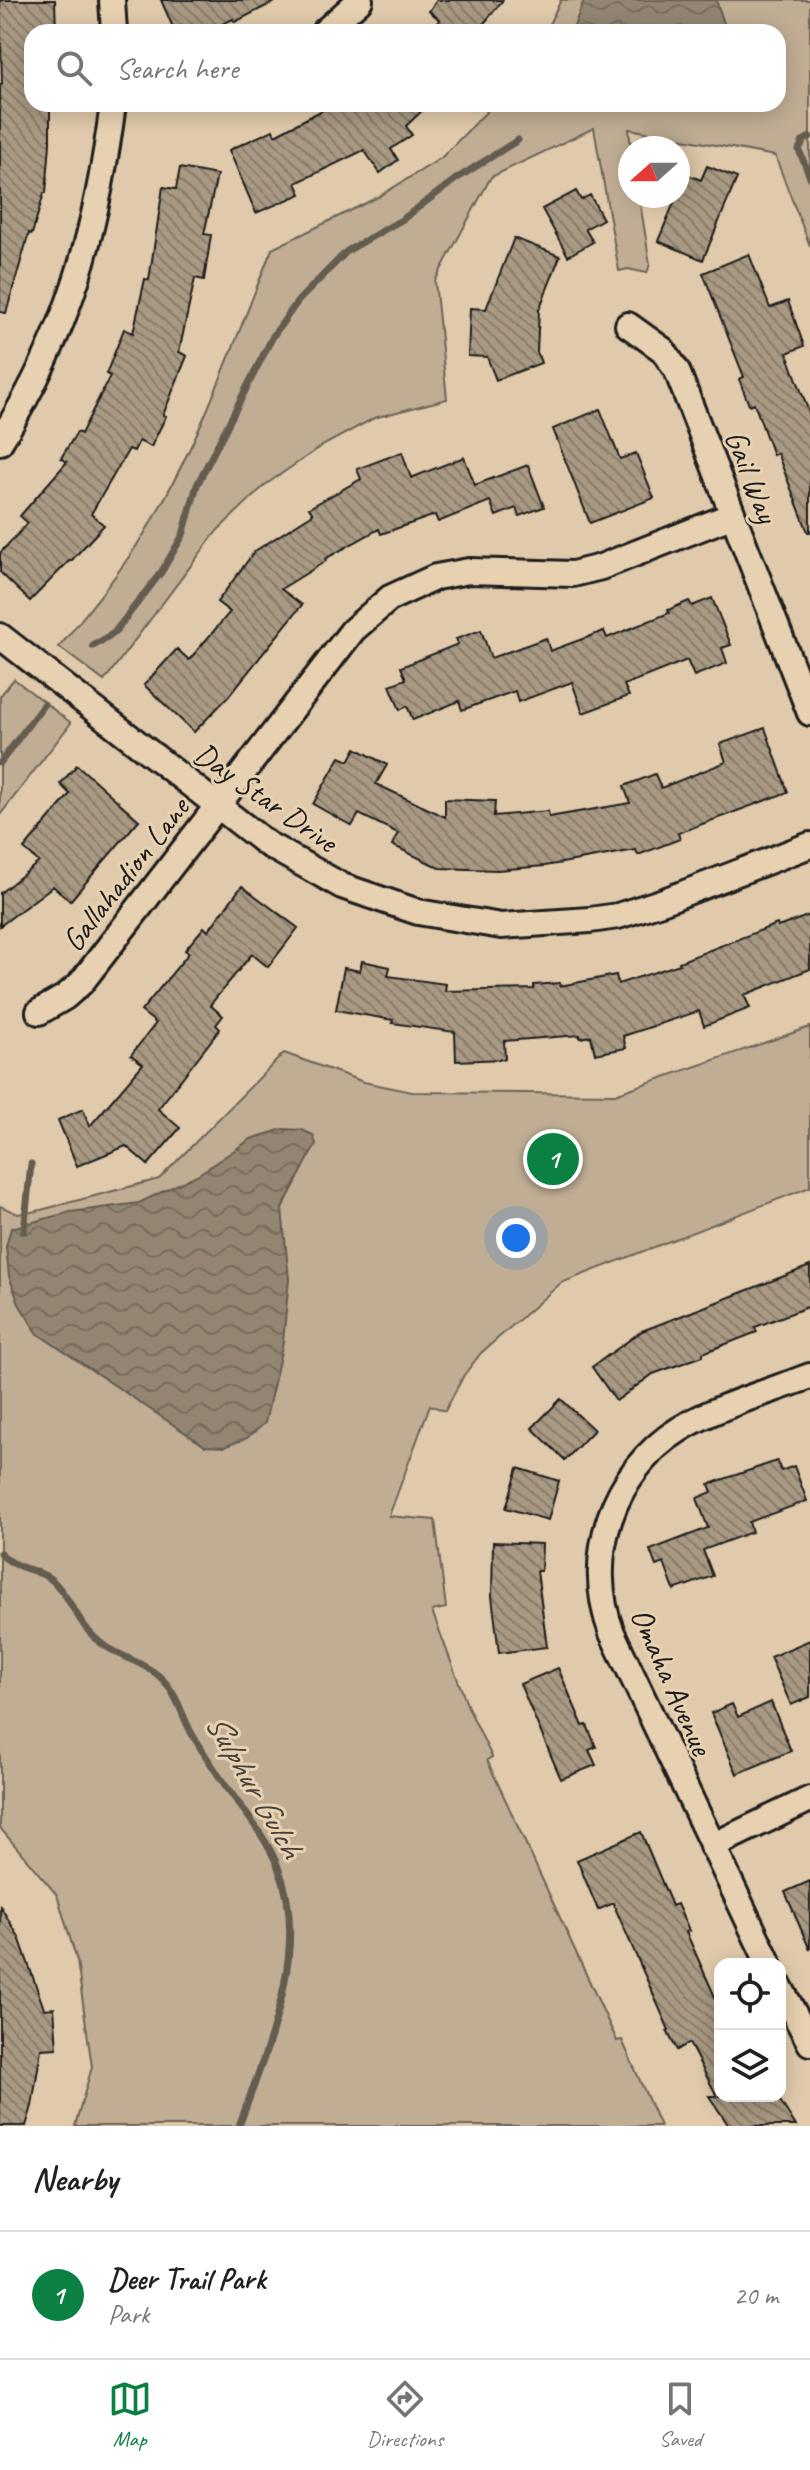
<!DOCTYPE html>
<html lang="en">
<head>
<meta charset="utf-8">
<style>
  body { margin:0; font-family:Caveat,sans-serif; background:#f2f2f2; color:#202124 }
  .controls { position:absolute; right:24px; bottom:24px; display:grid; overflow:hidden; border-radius:16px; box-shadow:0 4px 20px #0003 }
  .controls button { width:72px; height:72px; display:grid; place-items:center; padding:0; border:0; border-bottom:2px solid #e0e0e0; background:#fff; color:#202124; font:40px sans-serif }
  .compass { position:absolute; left:618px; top:136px; width:72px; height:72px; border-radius:50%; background:#fff; box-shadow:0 4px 20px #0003; rotate:249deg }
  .you { position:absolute; left:516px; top:1238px; width:28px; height:28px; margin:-20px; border:6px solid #fff; border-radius:50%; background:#1a73e8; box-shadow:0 0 0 12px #1a73e833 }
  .badge { display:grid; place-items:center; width:52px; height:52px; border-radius:50%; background:#0b8043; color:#fff; font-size:26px; font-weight:700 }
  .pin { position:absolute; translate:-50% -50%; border:4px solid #fff; box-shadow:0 2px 8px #0006 }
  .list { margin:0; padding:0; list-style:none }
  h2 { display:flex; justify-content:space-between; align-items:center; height:104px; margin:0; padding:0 32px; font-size:34px }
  h2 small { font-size:26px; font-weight:400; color:#757577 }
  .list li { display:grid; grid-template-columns:52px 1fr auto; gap:24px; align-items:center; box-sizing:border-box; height:128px; padding:0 32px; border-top:2px solid #e0e0e0 }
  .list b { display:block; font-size:30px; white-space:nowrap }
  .list p { margin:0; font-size:26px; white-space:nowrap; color:#757577 }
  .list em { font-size:26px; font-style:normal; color:#757577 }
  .icon { flex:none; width:44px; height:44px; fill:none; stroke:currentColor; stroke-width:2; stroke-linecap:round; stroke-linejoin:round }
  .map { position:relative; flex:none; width:810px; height:2126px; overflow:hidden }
  .search { position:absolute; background:#fff; box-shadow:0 4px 20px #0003; left:24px; right:24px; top:24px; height:88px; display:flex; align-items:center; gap:20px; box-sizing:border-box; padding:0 28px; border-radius:24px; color:#757577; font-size:30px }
  .sheet { height:232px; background:#fff }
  nav { display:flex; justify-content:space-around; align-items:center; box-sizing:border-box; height:112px; border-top:2px solid #e0e0e0; background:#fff; font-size:22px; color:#757577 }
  nav a { display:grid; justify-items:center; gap:4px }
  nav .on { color:#0b8043 }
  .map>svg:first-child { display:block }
  .green { fill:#c0ad94; stroke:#6e6458; stroke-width:2 }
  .water { fill:url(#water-waves); stroke:#635b50; stroke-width:2 }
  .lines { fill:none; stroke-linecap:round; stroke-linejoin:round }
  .stream { stroke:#635b50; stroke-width:7 }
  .building { fill:url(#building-back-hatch); stroke:#1c1c1c; stroke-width:2 }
  .minor-casing { stroke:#1c1c1c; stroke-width:30 }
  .minor { stroke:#e8d1b1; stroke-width:24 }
  .labels { text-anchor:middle; stroke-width:6; stroke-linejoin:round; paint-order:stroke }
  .street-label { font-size:32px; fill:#1c1c1c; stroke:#e8d1b1 }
  .water-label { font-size:34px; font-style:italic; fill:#46413a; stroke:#e8d1b1 }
</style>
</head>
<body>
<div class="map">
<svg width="810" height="2126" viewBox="0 0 810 2126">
  <defs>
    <pattern id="water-waves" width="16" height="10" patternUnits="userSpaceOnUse" patternTransform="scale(2)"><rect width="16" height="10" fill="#938572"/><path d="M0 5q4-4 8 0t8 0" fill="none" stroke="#776c5d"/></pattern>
    <pattern id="building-back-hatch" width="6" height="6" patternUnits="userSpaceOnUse" patternTransform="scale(2)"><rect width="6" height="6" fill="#a99983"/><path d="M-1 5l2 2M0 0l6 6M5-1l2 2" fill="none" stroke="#897c6a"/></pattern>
  </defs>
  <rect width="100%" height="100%" fill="#e0caab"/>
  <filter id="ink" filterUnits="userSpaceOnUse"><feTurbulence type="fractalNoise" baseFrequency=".0125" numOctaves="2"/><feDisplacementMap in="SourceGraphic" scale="16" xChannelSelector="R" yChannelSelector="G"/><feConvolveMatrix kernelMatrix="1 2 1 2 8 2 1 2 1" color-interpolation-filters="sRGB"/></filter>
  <g filter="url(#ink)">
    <path class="green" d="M 561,0 L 810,0 L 810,246 L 775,156 L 629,129 L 631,148 L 630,196 L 639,196 L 650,264 L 647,273 L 628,269 L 619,271 L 594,128 L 491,177 L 435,281 L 447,399 L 374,418 L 322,446 L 265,485 L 217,531 L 104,681 L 59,647 C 89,610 119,574 144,534 C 199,445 233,345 272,249 L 378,197 L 441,158 L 494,104 L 778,104 L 778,32 L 545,32 Z
      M 14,679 L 71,723 L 0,815 L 0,696 Z
      M 810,1027 L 810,1187 L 561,1283 L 481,1353 L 464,1375 L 445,1411 L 430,1405 L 389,1516 L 435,1520 L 446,1608 L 432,1611 L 468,1707 L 492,1757 L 487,1760 L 617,2041 L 622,2040 L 660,2126 L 75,2126 L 92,2067 L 77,1961 L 57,1895 L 0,1828 L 0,1206 L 18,1214 L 37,1211 L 159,1179 L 284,1053 L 364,1082 L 412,1092 L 615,1094 Z"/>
    <path class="water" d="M 584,0 L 716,0 L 727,32 L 572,32 Z
      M 283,1129 L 302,1130 L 313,1135 L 316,1144 L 282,1209 L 289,1279 L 283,1342 L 265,1423 L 247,1438 L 224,1447 L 205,1446 L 38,1334 L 19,1304 L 9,1276 L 6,1247 L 11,1228 L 70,1212 L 139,1203 L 199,1174 L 251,1139 Z"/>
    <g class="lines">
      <path class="stream" d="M 810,137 L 803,141 L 799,150 L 810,177
        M 93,646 L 114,633 L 162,571 L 183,535 L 197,485 L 273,336 L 298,301 L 347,251 L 403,219 L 456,179 L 518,140
        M 0,763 L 44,704
        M 24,1231 L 31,1164
        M 0,1553 C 18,1572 37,1567 53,1581 C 72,1599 79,1627 101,1643 C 119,1657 142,1661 159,1676 C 177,1692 181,1714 192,1734 C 199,1746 207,1758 215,1770 C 235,1802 264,1831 278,1867 C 311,1948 267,2049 239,2126"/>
    </g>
    <path class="building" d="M 0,0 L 55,0 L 56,32 L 32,32 L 32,104 L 50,104 L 50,144 L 46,193 L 44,193 L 32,234 L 29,233 L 6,313 L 0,312 L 0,84 L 2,84 Z
      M 161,0 L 278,0 L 235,22 L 233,19 L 205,32 L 175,32 Z
      M 437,0 L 503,0 L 477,32 L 431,32 L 440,20 L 429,11 Z
      M 334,104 L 429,104 L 406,126 L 412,135 L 391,149 L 398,160 L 380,173 L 364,150 L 296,183 L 301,194 L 256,213 L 229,150 L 273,130 L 275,135 Z
      M 707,166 L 737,178 L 703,260 L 658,241 L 686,174 L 701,180 Z
      M 180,168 L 217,175 L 204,234 L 211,235 L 204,280 L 195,278 L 179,352 L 187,356 L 163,415 L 166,416 L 151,447 L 139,441 L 134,451 L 129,449 L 91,514 L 104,525 L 71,561 L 70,560 L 30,601 L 0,572 L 0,553 L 28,523 L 20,516 L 67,462 L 61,458 L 77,432 L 81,434 L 110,376 L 106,374 L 124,329 L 133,333 L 145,279 L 149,280 L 163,187 L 176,189 Z
      M 576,191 L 581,200 L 590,195 L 603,219 L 585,229 L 593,242 L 568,256 L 542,209 Z
      M 514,238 L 560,256 L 539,310 L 537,352 L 541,363 L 496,380 L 487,357 L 468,356 L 470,308 L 486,309 Z
      M 749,254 L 770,308 L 788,301 L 804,346 L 787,353 L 810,415 L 810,532 L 808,532 L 777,453 L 773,455 L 754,403 L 749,405 L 739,379 L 744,377 L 703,273 Z
      M 600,409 L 620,459 L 636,453 L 654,498 L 590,523 L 553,429 Z
      M 402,452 L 411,478 L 464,457 L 475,485 L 528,465 L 544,507 L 519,516 L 516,508 L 496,516 L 490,501 L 438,522 L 435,515 L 381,534 L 379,529 L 325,559 L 326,561 L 281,589 L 302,605 L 228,697 L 194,732 L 144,685 L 177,649 L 189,660 L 230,612 L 217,602 L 255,551 L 313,514 L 309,508 L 361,479 L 357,469 Z
      M 712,598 L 731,645 L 722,648 L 727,663 L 694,676 L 687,660 L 624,685 L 629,696 L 583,713 L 572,682 L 518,702 L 515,691 L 462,710 L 459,701 L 413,720 L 407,706 L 400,710 L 390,685 L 406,679 L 401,667 L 458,644 L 456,639 L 481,630 L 491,658 L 546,638 L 550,651 L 604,631 L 607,638 L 669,613 L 668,610 L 689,601 L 692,606 Z
      M 765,728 L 788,792 L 678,833 L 680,839 L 638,855 L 636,850 L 545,866 L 497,870 L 440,868 L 392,845 L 398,833 L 359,814 L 352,826 L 313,804 L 340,757 L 349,761 L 356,748 L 387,765 L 376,784 L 445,817 L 445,799 L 495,801 L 494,816 L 548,811 L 549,817 L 630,803 L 624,786 L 655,774 L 661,788 L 726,762 L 720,744 Z
      M 77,765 L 139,820 L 70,901 L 53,886 L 0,926 L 0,893 L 39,862 L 24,849 L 70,794 L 60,784 Z
      M 242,886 L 298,928 L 268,967 L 252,954 L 210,1005 L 223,1016 L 216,1025 L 220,1029 L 158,1109 L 180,1128 L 148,1165 L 126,1146 L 77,1166 L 58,1120 L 83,1109 L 90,1126 L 143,1064 L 131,1055 L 156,1023 L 141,1011 L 189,953 L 185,950 L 204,927 L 208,931 Z
      M 810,915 L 810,969 L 744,995 L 750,1008 L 704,1026 L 699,1011 L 623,1036 L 626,1048 L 595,1054 L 591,1036 L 580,1038 L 580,1035 L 504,1041 L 505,1059 L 456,1061 L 455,1032 L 392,1023 L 393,1020 L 336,1010 L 344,968 L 360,971 L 362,961 L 390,967 L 388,976 L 446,984 L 445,991 L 534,989 L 534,985 L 560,983 L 560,986 L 616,975 L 618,984 L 680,964 L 679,962 L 777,924 L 778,927 Z
      M 810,1266 L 810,1306 L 755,1327 L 757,1332 L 703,1353 L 703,1356 L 653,1374 L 616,1401 L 592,1367 L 642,1331 Z
      M 561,1399 L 594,1430 L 565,1460 L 532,1428 Z
      M 777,1461 L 781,1471 L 794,1466 L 807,1501 L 749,1522 L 752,1532 L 703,1550 L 713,1576 L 674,1590 L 664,1563 L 656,1566 L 650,1550 L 708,1528 L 697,1498 L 712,1492 L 709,1484 Z
      M 518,1468 L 559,1481 L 548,1520 L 506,1508 Z
      M 493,1542 L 542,1544 L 541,1571 L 537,1571 L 547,1647 L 499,1653 L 492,1596 Z
      M 810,1640 L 810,1697 L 791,1705 L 770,1657 Z
      M 558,1668 L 583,1726 L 587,1725 L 596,1747 L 589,1750 L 596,1765 L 561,1779 L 520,1684 Z
      M 771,1702 L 791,1751 L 737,1774 L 711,1713 L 732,1704 L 738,1717 Z
      M 641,1832 L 672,1906 L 677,1904 L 689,1931 L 686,1932 L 720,2008 L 720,2096 L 777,2096 L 796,2126 L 729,2126 L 709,2096 L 717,2096 L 689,2043 L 677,2050 L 667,2031 L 669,2030 L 613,1903 L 598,1910 L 577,1860 Z
      M 810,1881 L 810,1950 L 785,1892 Z
      M 0,1906 L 19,1937 L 44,2009 L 54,2008 L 57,2048 L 41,2049 L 32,2106 L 26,2126 L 0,2126 Z"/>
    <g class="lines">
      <defs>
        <path id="minor" d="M 112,0 L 114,32
          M 324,32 L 360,0
          M 628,325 L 663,350 L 677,371 L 810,713
          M 0,442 C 70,329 96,235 113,104
          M 0,636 L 267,844 L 342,886 L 418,912 L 501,926 L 590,920 L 618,916 L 664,901 L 810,845
          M 39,1012 L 65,997 L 81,983 L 353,630 L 390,598 L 436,577 L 469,571 L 573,574 L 601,567 L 733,515
          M 712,1846 L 810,1799
          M 769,1964 L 612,1633 C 583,1559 612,1471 680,1429 C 717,1406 769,1392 810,1376
          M 780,1987 L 810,2043"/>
      </defs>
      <use href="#minor" class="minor-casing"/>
      <use href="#minor" class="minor"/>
    </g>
  </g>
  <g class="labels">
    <g class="street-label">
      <text transform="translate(752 476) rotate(69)" y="11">Gail Way</text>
      <text transform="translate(266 797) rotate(35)" y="11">Day Star Drive</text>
      <text transform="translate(125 874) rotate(-52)" y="11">Gallahadion Lane</text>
      <text transform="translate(672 1681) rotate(66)" y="11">Omaha Avenue</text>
    </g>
    <g class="water-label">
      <text transform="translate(255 1785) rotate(60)" y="12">Sulphur Gulch</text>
    </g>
  </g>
</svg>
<div class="controls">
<button><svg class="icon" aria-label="locate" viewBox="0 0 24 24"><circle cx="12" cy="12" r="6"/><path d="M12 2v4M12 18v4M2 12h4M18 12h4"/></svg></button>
<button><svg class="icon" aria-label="layers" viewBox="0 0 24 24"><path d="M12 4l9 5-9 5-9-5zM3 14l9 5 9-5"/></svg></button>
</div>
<svg class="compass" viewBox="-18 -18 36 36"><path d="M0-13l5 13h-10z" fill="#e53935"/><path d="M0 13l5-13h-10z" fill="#757577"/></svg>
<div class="you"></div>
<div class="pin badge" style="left:553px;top:1159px">1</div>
<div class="search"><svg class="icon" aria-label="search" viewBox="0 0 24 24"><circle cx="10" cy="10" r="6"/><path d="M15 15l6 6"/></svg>Search here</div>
</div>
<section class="sheet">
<h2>Nearby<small></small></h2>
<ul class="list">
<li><span class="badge">1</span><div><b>Deer Trail Park</b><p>Park</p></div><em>20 m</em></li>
</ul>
</section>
<nav>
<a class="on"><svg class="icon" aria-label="map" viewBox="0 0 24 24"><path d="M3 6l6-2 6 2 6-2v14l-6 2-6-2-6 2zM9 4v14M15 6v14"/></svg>Map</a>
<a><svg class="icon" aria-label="directions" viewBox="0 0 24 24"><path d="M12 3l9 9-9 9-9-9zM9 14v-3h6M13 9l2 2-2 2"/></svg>Directions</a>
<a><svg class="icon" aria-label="saved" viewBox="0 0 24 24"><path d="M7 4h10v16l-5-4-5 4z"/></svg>Saved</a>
</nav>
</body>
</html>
